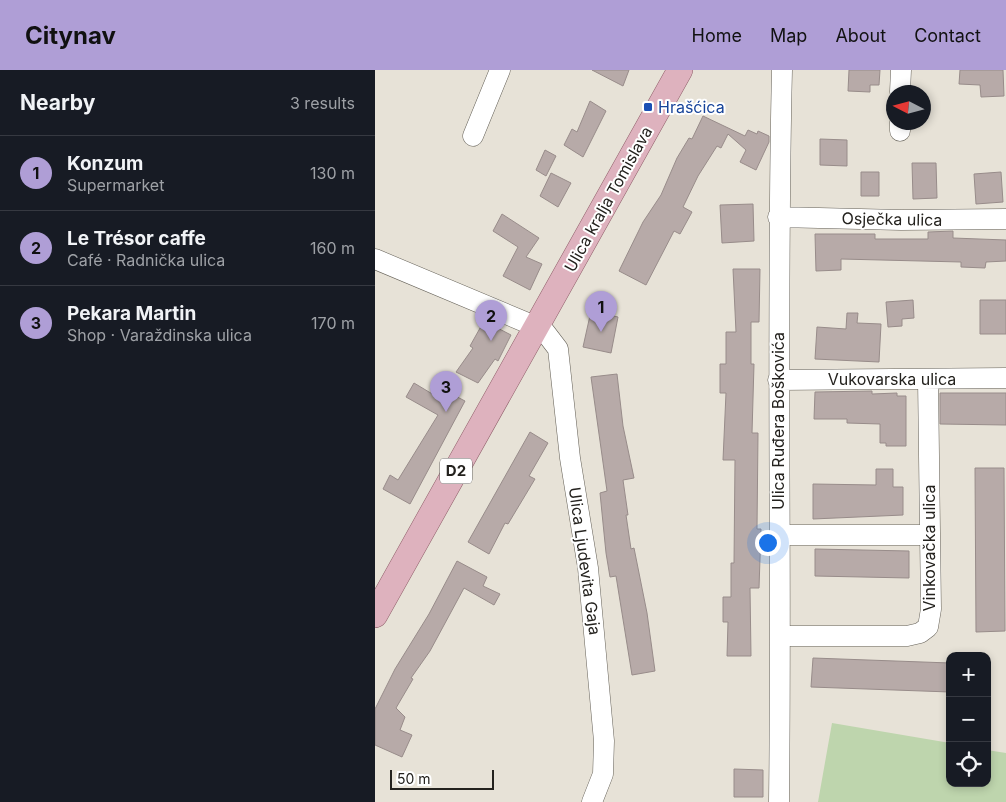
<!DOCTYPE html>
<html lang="en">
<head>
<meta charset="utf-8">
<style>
  body { margin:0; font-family:Inter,sans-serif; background:#20242c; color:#f1f3f6 }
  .controls { position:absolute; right:15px; bottom:15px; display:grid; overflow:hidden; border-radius:10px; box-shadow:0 2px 8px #0003 }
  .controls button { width:45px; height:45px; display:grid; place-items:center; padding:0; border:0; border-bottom:1px solid #363941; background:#171b24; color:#f1f3f6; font:25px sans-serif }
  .compass { position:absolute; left:511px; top:15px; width:45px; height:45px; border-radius:50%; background:#171b24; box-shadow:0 2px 8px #0003; rotate:276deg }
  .scale { position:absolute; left:15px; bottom:12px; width:104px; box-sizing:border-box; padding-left:5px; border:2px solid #24221e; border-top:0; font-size:14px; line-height:18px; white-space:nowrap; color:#24221e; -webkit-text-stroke:4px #fff; paint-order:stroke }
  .you { position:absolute; left:392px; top:472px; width:18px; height:18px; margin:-12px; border:4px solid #fff; border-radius:50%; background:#1a73e8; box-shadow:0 0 0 8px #1a73e833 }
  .badge { display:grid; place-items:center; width:32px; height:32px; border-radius:50%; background:#af9ed6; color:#111; font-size:16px; font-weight:700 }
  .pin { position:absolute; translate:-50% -41px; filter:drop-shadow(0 1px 2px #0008) }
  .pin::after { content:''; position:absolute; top:26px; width:18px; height:15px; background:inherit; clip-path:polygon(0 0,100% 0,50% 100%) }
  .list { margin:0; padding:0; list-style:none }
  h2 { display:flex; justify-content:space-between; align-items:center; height:65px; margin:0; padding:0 20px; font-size:21px }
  h2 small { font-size:16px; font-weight:400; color:#9ea1a6 }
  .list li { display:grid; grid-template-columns:32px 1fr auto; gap:15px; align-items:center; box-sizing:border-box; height:75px; padding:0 20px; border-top:1px solid #363941 }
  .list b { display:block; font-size:19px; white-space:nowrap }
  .list p { margin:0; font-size:16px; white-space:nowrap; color:#9ea1a6 }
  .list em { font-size:16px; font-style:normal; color:#9ea1a6 }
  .icon { flex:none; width:28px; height:28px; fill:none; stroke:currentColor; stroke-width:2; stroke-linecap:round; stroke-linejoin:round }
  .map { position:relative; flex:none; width:631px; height:732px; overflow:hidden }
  header { display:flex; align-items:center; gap:30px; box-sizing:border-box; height:70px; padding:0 25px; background:#af9ed6; color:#111 }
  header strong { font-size:24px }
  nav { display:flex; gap:28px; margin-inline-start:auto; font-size:18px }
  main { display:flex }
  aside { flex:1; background:#171b24 }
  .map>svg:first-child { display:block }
  .green { fill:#bed5ad }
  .building { fill:#b7aaa8; stroke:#988c8a }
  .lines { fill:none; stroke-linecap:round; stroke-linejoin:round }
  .minor-casing { stroke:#656158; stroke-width:21 }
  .major-casing { stroke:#8f5e69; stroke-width:26 }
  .minor { stroke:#fff; stroke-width:20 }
  .major { stroke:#deb2be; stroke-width:25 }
  .transit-dot { fill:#1a4fb4; stroke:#fff; stroke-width:2 }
  .labels { text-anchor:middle; stroke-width:4; stroke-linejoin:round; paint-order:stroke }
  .shield { fill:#fff; stroke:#666462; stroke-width:1 }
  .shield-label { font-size:15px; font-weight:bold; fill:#24221e }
  .transit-label { font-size:16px; fill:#164399; stroke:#fff; text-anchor:start }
  .street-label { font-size:16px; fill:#24221e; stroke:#fff }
</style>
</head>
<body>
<header>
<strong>Citynav</strong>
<nav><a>Home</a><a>Map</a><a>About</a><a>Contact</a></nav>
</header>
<main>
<aside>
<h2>Nearby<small>3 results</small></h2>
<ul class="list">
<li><span class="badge">1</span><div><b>Konzum</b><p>Supermarket</p></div><em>130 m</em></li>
<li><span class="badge">2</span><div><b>Le Trésor caffe</b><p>Café · Radnička ulica</p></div><em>160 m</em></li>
<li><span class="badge">3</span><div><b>Pekara Martin</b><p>Shop · Varaždinska ulica</p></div><em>170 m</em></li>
</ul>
</aside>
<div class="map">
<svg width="631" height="732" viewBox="0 0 631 732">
  <rect width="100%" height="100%" fill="#e7e2d7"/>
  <path class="green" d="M 457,653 L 575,673 L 575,713 L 612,713 L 612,680 L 631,683 L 631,732 L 443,732 Z"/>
  <path class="building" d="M 217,0 L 254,0 L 248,16 Z
    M 474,0 L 505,0 L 504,15 L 495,15 L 495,22 L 473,21 Z
    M 585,0 L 628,0 L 629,26 L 606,27 L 605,15 L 584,14 Z
    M 215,31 L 231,41 L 208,87 L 189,75 L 197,59 L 202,62 Z
    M 328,46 L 370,66 L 373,60 L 382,64 L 383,61 L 394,66 L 394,72 L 381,100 L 365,92 L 371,80 L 353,64 L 346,78 L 342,76 L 323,106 L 308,137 L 317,142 L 305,164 L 299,161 L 271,215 L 244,201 L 268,152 L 286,125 L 302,88 L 314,68 L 317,69 Z
    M 445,69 L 472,70 L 472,96 L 445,95 Z
    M 170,80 L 181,86 L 171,106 L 161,100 Z
    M 537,93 L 561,93 L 562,128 L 538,129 Z
    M 486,102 L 504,102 L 504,126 L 486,126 Z
    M 626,102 L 628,132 L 601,134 L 599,104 Z
    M 176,103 L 196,113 L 183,137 L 165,126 Z
    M 378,134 L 379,171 L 347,173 L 345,135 Z
    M 127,144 L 164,168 L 151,187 L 167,194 L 155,220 L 128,206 L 143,177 L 118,161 Z
    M 578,161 L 578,168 L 631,170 L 631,191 L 611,192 L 610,198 L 586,197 L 586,192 L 466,189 L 466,200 L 441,201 L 440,164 L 500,164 L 500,169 L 553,169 L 553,162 Z
    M 358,199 L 385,199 L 384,252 L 376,252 L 376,294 L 379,294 L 377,363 L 383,363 L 382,459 L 386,459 L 384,518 L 375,518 L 376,586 L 352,586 L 353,552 L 348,552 L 348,527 L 356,527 L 356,493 L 359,493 L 360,390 L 348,390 L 351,323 L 345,323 L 345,294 L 351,294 L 351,262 L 361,262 Z
    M 538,230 L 539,248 L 527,249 L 527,256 L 513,257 L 511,232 Z
    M 605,230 L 631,230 L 631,264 L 605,264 Z
    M 216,241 L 243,247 L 236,283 L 208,277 Z
    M 472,243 L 483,243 L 482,253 L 506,254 L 504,292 L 440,289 L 442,257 L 471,259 Z
    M 109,251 L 136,265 L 123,291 L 120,289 L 103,313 L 81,302 L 98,278 L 95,276 Z
    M 242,304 L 248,356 L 259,408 L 248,410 L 253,445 L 251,445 L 256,479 L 259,478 L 272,543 L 280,601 L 257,605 L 241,506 L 235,507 L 231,483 L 225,423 L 232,421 L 216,307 Z
    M 39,313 L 64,328 L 69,320 L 90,331 L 35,434 L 8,419 L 15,405 L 23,410 L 63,345 L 31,327 Z
    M 497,321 L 497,324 L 522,323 L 522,326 L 531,326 L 531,376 L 511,376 L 511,373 L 505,373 L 505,354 L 472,353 L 472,349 L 439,349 L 440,322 Z
    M 565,323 L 631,323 L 631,355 L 565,354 Z
    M 155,362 L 173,373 L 154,406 L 160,409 L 133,454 L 130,453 L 114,484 L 93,472 Z
    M 600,398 L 629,398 L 630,561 L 601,562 Z
    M 501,399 L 518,399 L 518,417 L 528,417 L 528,445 L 438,449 L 438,414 L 501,415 Z
    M 440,479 L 534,481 L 534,508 L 440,506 Z
    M 82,491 L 112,507 L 108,516 L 125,524 L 119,535 L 89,518 L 55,581 L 36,608 L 38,609 L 21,638 L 30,647 L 25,660 L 37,665 L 27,687 L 0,675 L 0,639 L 20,599 L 54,544 Z
    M 438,588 L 575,593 L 575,622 L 436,617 Z
    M 359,699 L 388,700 L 388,727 L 359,727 Z"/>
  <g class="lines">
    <defs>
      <path id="minor" d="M 525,22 L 526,0
        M 525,61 L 525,52
        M 98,66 L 125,0
        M 403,147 L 526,150 L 631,149
        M 0,189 L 162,257 L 170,262 L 183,279 L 195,388 L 213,498 L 229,671 L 228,704 L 217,732
        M 403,310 L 631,308
        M 404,465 L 554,465
        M 406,566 L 532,566 L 545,563 L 553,557 L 556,539 L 553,309
        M 404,732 C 407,488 401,244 407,0"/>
      <path id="major" d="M 0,545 L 305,0"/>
    </defs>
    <use href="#minor" class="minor-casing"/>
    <use href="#major" class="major-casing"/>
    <use href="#minor" class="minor"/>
    <use href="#major" class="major"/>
  </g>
  <rect class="transit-dot" x="268" y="32" width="10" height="10" rx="2.5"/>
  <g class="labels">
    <rect class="shield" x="65" y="388.5" width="32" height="25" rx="4"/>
    <g class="shield-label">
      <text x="81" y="406">D2</text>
    </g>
    <g class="transit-label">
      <text x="283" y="43">Hrašćica</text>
    </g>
    <g class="street-label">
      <text transform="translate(233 129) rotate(-61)" y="6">Ulica kralja Tomislava</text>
      <text transform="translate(517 149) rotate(1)" y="6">Osječka ulica</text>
      <text x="517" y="315">Vukovarska ulica</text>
      <text transform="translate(403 351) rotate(-90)" y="6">Ulica Ruđera Boškovića</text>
      <text transform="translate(554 478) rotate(-90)" y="6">Vinkovačka ulica</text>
      <text transform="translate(210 491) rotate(82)" y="6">Ulica Ljudevita Gaja</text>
    </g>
  </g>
</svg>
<div class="controls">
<button>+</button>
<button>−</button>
<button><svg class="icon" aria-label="locate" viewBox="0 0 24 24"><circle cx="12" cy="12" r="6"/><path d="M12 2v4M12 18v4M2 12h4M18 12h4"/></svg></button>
</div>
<svg class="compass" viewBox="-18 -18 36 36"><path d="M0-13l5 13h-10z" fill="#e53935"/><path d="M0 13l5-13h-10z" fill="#9ea1a6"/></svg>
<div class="scale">50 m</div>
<div class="you"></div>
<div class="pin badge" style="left:226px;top:262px">1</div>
<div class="pin badge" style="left:116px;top:271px">2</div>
<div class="pin badge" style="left:71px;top:342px">3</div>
</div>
</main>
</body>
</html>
